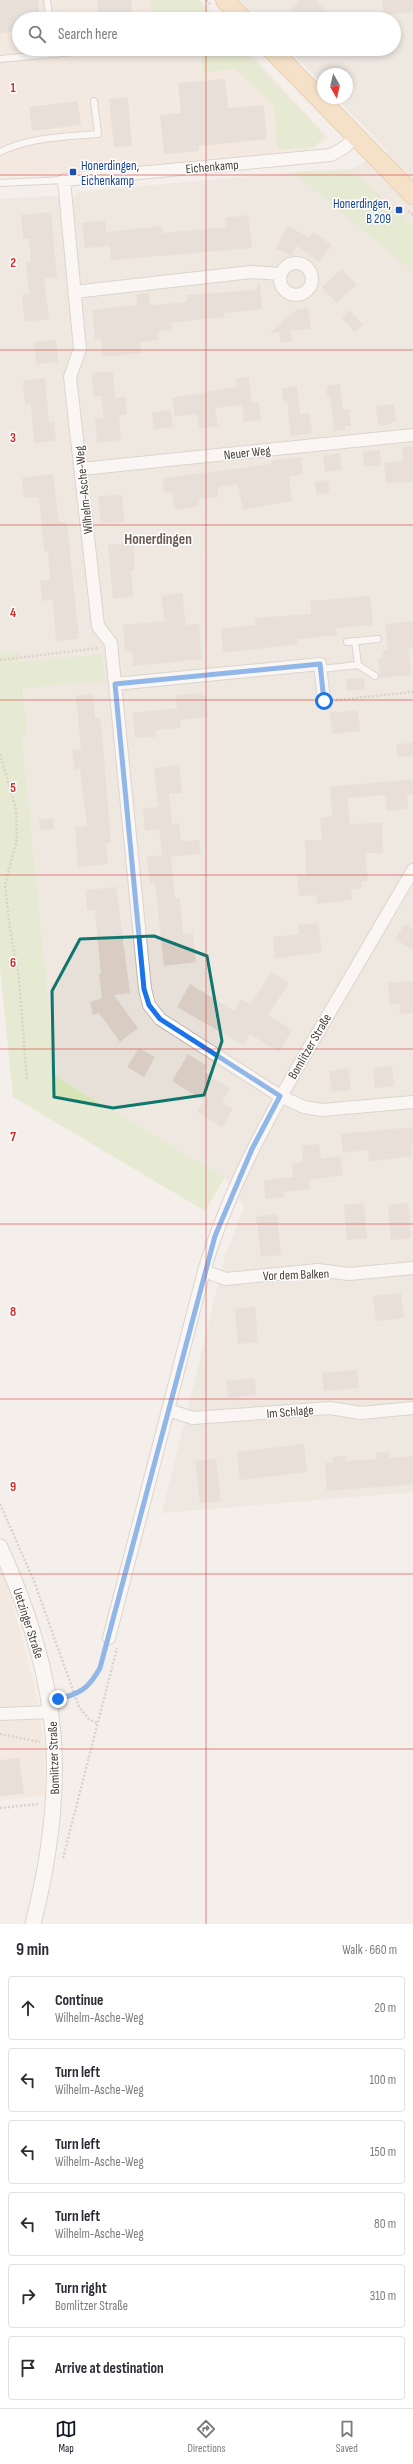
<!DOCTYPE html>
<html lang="en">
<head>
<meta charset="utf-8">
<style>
  body { margin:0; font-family:"Sofia Sans Condensed",sans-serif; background:#f2f2f3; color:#2b2b33 }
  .compass { position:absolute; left:317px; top:68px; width:36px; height:36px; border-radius:50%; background:#fff; box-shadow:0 2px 6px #0003; rotate:172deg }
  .stop { position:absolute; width:12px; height:12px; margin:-9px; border:3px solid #1a73e8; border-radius:50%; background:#fff }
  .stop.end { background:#1a73e8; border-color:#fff; box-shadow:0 1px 4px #0008 }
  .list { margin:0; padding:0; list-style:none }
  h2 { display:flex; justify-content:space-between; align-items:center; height:52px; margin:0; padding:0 16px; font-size:17px }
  h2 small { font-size:13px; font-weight:400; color:#7c7c81 }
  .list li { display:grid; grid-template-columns:26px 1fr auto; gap:12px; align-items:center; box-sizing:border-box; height:64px; margin:0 8px 8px; padding:0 8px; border:1px solid #e1e1e2; border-radius:4px }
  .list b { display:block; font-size:15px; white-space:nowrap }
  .list p { margin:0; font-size:13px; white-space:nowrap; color:#7c7c81 }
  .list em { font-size:13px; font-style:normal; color:#7c7c81 }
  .icon { flex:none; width:22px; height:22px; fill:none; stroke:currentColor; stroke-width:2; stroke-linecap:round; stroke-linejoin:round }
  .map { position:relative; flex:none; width:413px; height:1924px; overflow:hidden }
  .search { position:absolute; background:#fff; box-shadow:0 2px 6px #0003; left:12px; right:12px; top:12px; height:44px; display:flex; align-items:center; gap:10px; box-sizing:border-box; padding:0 14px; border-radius:22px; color:#7c7c81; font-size:15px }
  .sheet { height:484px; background:#fff }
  nav { display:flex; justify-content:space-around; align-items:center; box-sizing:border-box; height:56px; border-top:1px solid #e1e1e2; background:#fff; font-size:11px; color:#7c7c81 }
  nav a { display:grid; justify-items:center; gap:2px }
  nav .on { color:#111827 }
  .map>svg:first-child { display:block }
  .residential { fill:#e7e0d8 }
  .commercial { fill:#f4e3d7 }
  .green { fill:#d7e5b6 }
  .building { fill:#d8ccc3 }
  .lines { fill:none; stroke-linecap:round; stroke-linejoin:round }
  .service-casing { stroke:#bfb6ad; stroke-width:8 }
  .minor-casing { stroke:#bfb6ad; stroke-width:14 }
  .tertiary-casing { stroke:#bfb6ad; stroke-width:17 }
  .primary-casing { stroke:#dcab70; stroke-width:20 }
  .path { stroke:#bfaf9f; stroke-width:2.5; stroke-dasharray:2 2; stroke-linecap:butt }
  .service { stroke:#fff; stroke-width:6 }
  .minor { stroke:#fff; stroke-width:12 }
  .tertiary { stroke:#fff; stroke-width:15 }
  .primary { stroke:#f7d1a0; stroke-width:18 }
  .route { stroke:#1a73e8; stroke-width:5 }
  .marked { fill:none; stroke:#0f766e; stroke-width:3; stroke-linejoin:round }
  .grid { fill:none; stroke:#d62828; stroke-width:1; stroke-opacity:0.55 }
  .transit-dot { fill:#1a4fb4; stroke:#fff; stroke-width:1.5 }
  .labels { text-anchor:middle; stroke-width:3; stroke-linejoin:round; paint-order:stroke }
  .transit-label { font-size:13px; fill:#164399; stroke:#fff; text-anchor:start }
  .street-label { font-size:13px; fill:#473f38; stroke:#fff }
  .quarter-label { font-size:15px; font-weight:bold; fill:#695c50; stroke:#fff }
  .grid-label { font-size:13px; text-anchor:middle; font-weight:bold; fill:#d62828; stroke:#fff; stroke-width:3; stroke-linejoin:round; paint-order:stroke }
</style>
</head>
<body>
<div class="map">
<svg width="413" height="1924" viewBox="0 0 413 1924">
  <rect width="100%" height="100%" fill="#f4efea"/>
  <path class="residential" d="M 240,0 L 413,0 L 413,1492 L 162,1513 L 225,1256 L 244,1207 L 225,1177 L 56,1077 L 22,737 L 28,736 L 20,651 L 1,654 L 0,639 L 0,199 L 50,196 L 75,197 L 78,192 L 293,172 L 351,169 L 388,151 L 336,98 L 347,98 L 347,74 L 323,74 L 323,84 L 288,49 L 394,49 L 394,19 L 259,19 Z"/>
  <path class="commercial" d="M 0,0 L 200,0 L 218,19 L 19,19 L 19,49 L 246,49 L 330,139 L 309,150 L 99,171 L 0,176 Z
    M 0,1567 L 6,1579 L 35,1687 L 44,1742 L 45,1795 L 0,1801 Z"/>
  <path class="green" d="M 150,0 L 198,0 L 216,19 L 153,19 Z
    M 201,49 L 244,49 L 325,136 L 314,147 L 277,150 L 274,106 L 235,69 L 202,73 Z
    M 351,170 L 413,225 L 413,272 L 293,172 Z
    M 0,639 L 1,654 L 20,651 L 20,662 L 102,654 L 105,681 L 23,688 L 28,736 L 22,737 L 56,1077 L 225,1177 L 205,1211 L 13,1097 L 0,967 Z"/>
  <path class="building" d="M 0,0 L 38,0 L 40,19 L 19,19 L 19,31 L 0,33 Z
    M 97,0 L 131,0 L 132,15 L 98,17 Z
    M 300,0 L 315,0 L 333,19 L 301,19 L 291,8 Z
    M 382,0 L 413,0 L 413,12 L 384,15 Z
    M 225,79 L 228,108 L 264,105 L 267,139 L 199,146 L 199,151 L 164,154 L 160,115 L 181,113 L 178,83 Z
    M 128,97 L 132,146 L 114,147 L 109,99 Z
    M 78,101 L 81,125 L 32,131 L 29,107 Z
    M 51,212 L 57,277 L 44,279 L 49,319 L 25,322 L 22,295 L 29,294 L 26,262 L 31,261 L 29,239 L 23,239 L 21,215 Z
    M 248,215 L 252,248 L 111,260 L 110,246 L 85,248 L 82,223 L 105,220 L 106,232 L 162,226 L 162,233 L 227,227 L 225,218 Z
    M 287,226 L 309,237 L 313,232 L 332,245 L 319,262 L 297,246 L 292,256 L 276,249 Z
    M 342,269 L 357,285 L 336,303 L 322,287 Z
    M 260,282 L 262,309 L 224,313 L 224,317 L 171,323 L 172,329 L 158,331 L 159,340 L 140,342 L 141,353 L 103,357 L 101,339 L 95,340 L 92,310 L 138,305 L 136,294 L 149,293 L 150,305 L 165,304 L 187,302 L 187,295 L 256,290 Z
    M 308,308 L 311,329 L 291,331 L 292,341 L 281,343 L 279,332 L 270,333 L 297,309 Z
    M 350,310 L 363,325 L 355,333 L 342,318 Z
    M 56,340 L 58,362 L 36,364 L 34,342 Z
    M 113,371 L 115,398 L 125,397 L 127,414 L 119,416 L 121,440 L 97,443 L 95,419 L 104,418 L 101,396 L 93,396 L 92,373 Z
    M 249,377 L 252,403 L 259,402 L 261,420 L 244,422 L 242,405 L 215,408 L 218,426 L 199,429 L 197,414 L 175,416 L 172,398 L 237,387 L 236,378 Z
    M 45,378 L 49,423 L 54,422 L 56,441 L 34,443 L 31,404 L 25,405 L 23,381 Z
    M 340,384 L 343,410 L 349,409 L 351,426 L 345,426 L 346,430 L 334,431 L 330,396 L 327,397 L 326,386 Z
    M 297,386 L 300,414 L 309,413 L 312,433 L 291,436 L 287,401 L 283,401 L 282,388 Z
    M 394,404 L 396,421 L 391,422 L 391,424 L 378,426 L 376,406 Z
    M 170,410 L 173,427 L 154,430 L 152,413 Z
    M 413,446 L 413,482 L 386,483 L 384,463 L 403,461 L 402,447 Z
    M 380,450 L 381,465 L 364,467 L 363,452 Z
    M 340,453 L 342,470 L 325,472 L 323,456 Z
    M 301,457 L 303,474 L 289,476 L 292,501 L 243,510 L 238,484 L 218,487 L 218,497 L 199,499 L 199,506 L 175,510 L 172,492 L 164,493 L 163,478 L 272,464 L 271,461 Z
    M 53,474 L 59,522 L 67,522 L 79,639 L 56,641 L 53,600 L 42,601 L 40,581 L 50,580 L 48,551 L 44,551 L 39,497 L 24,498 L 22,478 Z
    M 328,480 L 330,493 L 317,495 L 315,482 Z
    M 122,495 L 124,522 L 101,524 L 98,496 Z
    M 133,542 L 135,570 L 131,571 L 133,596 L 113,599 L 108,545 Z
    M 182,593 L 186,625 L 199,624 L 202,659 L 133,666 L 132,651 L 125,652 L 123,625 L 165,621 L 161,596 Z
    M 370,596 L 373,625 L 336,628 L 337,635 L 297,639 L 297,644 L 223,653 L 221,629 L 256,625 L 255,618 L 311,614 L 310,601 Z
    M 413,621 L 413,647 L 408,648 L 411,675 L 380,678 L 378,658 L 383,657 L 382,651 L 388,650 L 385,624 Z
    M 364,678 L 365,689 L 347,691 L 346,679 Z
    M 201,693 L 202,696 L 206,695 L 208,717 L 180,720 L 181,728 L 155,730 L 156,737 L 135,738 L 133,713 L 177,708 L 176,695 Z
    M 93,694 L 95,718 L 100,717 L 102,733 L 111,843 L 106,843 L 108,864 L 78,867 L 75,827 L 87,826 L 80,769 L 75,770 L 72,750 L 81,749 L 76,696 Z
    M 358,710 L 360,731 L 332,734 L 330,713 Z
    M 413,743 L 413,756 L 398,757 L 396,744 Z
    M 179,765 L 182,793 L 169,794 L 172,824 L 179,823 L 181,841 L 199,840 L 201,854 L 171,857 L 175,899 L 180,898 L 183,934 L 193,933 L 196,962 L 164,966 L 155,882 L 150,883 L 147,857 L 162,855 L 159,829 L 145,831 L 143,808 L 158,807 L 154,768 Z
    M 413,779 L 413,795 L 407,795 L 408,809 L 387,811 L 385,795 L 347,798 L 350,824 L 382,823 L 383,853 L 365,853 L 368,881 L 361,882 L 362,888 L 351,890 L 352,900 L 317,904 L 316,895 L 299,896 L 297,875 L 306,874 L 305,840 L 322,840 L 320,818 L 332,816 L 330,787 Z
    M 53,818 L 54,829 L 40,830 L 39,820 Z
    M 116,887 L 130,993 L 114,995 L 138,1028 L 120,1042 L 99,1013 L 93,1015 L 90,1002 L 102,998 L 99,973 L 101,973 L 95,910 L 87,910 L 86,890 Z
    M 318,923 L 322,952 L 275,959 L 273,937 L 299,934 L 298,925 Z
    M 405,924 L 413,929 L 413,950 L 395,939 Z
    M 272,972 L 289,983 L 268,1015 L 292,1030 L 279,1052 L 250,1034 L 243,1045 L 177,1007 L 190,984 L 234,1011 L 241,999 L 250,1004 Z
    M 413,981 L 413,1013 L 400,1014 L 399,1004 L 390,1005 L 388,983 Z
    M 139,1048 L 155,1057 L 144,1077 L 127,1067 Z
    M 188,1054 L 207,1066 L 204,1072 L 230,1088 L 222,1102 L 233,1109 L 222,1127 L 197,1112 L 204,1101 L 172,1081 Z
    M 392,1066 L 394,1086 L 375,1088 L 373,1068 Z
    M 348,1068 L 351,1090 L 332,1092 L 329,1071 Z
    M 413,1127 L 413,1145 L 411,1145 L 412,1156 L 369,1162 L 368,1150 L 343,1153 L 341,1134 Z
    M 319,1144 L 321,1159 L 340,1156 L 343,1175 L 309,1180 L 310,1189 L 283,1192 L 284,1197 L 265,1199 L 264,1180 L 293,1177 L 292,1164 L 303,1162 L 302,1146 Z
    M 364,1203 L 367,1238 L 347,1240 L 344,1205 Z
    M 408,1203 L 411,1238 L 391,1240 L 388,1205 Z
    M 277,1214 L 281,1255 L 261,1257 L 256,1216 Z
    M 401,1293 L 404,1318 L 376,1321 L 373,1296 Z
    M 255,1307 L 258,1342 L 238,1344 L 235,1309 Z
    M 357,1370 L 359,1388 L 324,1391 L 322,1373 Z
    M 255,1378 L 256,1395 L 228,1398 L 226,1381 Z
    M 304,1444 L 307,1472 L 240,1480 L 237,1452 Z
    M 389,1452 L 389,1458 L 413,1456 L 413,1484 L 327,1491 L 325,1463 L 333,1462 L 333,1457 L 345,1456 L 346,1461 L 377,1459 L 376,1453 Z
    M 216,1459 L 221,1501 L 200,1503 L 195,1461 Z
    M 19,1758 L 24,1794 L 0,1796 L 0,1760 Z"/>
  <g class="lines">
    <defs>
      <path id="service" d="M 47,0 L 49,16
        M 0,59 L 73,52 L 72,49
        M 0,152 C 30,137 65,137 98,134 L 94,101
        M 0,183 L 64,180
        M 347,642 L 378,639
        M 358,665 L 375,676
        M 321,669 L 358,665 L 355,641"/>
      <path id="minor" d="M 355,137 L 345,147 L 331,155 L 64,180 L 80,349 L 70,377 L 98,626 L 111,643 L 145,989 L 149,1005 L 160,1019 L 280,1096 L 304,1107 L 322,1110 L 413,1102
        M280 279a16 16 0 1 1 32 0a16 16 0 1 1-32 0Z
        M 74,292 L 251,272 L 281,274
        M 81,469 L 413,435
        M 115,684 L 320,664 L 324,701
        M 204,1271 L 226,1279 L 318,1270 L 349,1274 L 413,1268
        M 168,1410 L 193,1418 L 330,1408 L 361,1413 L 413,1408
        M 109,1638 L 204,1271 C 230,1184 274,1107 320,1029 C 351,976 382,923 413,870
        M 0,1714 L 52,1712"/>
      <path id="tertiary" d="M 0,1547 C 61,1681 69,1782 33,1924"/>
      <path id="primary" d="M 225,0 L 243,19
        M 271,49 L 413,195"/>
    </defs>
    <use href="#service" class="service-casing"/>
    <use href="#minor" class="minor-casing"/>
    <use href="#tertiary" class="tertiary-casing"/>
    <use href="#primary" class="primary-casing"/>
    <path class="path" d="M 206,0 L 210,4
      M 408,211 L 413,215
      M 0,660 L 99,648
      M 336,700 L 413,692
      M 0,754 L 16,809 L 17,839 L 5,885 L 10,928 L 19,979 L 27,1081
      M 0,1504 L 34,1581 L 79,1707 L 89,1719 L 97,1723
      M 62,1698 C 90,1692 98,1673 106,1648
      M 0,1734 L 40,1742
      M 0,1808 L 39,1804
      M 63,1858 L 117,1648"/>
    <use href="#service" class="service"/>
    <use href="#minor" class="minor"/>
    <use href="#tertiary" class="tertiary"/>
    <use href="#primary" class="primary"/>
  </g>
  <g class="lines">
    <path class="route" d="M 58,1699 C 80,1694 89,1688 100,1668 L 215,1236 L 252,1149 L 280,1096 L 160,1019 L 149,1005 L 144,989 L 115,684 L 320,664 L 324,701"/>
  </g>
  <path d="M0 0H413V1924H0ZM 154,936 L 207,956 L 222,1041 L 204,1095 L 113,1108 L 54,1097 L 52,991 L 80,939 Z" fill="#f4efea" fill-opacity=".55" fill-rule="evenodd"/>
  <path class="marked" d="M 154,936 L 207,956 L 222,1041 L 204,1095 L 113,1108 L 54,1097 L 52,991 L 80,939 Z"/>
  <path class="grid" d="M 206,0 L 206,19M 206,49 L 206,1924M 0,175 L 413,175M 0,350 L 413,350M 0,525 L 413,525M 0,700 L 413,700M 0,875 L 413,875M 0,1049 L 413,1049M 0,1224 L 413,1224M 0,1399 L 413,1399M 0,1574 L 413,1574M 0,1749 L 413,1749"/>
  <g class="transit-dot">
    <rect x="69" y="168" width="8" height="8" rx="2"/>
    <rect x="395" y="206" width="8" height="8" rx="2"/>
  </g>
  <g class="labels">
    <g class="transit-label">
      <text x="81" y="170">Honerdingen,<tspan x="81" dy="15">Eichenkamp</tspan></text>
      <text x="391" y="208" text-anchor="end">Honerdingen,<tspan x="391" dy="15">B 209</tspan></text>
    </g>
    <g class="street-label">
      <text transform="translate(212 166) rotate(-5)" y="5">Eichenkamp</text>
      <text transform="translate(247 452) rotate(-6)" y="5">Neuer Weg</text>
      <text transform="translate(83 490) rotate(-96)" y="5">Wilhelm-Asche-Weg</text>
      <text transform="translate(309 1046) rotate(-60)" y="5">Bomlitzer Straße</text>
      <text transform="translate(296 1274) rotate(-2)" y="5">Vor dem Balken</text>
      <text transform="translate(290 1411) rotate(-5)" y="5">Im Schlage</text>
      <text transform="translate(29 1623) rotate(72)" y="5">Uetzinger Straße</text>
      <text transform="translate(53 1758) rotate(-92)" y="5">Bomlitzer Straße</text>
    </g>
    <g class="quarter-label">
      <text x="158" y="544">Honerdingen</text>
    </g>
  </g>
  <g class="grid-label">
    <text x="13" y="92">1</text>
    <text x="13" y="267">2</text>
    <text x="13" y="442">3</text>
    <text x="13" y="617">4</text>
    <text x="13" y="792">5</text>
    <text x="13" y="967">6</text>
    <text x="13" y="1141">7</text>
    <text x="13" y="1316">8</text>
    <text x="13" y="1491">9</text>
  </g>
</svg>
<svg class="compass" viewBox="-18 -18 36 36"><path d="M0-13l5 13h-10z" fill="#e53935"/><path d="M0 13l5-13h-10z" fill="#7c7c81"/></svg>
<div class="stop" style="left:324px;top:701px"></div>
<div class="stop end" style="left:58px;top:1699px"></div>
<div class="search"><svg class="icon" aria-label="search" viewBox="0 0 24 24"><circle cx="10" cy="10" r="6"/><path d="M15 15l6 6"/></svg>Search here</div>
</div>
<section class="sheet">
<h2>9 min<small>Walk · 660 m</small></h2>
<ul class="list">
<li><svg class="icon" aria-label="ahead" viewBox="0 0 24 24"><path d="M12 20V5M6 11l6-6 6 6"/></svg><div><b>Continue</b><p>Wilhelm-Asche-Weg</p></div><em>20 m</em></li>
<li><svg class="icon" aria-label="left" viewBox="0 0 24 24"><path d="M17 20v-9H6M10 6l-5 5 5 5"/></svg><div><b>Turn left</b><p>Wilhelm-Asche-Weg</p></div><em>100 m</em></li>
<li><svg class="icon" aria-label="left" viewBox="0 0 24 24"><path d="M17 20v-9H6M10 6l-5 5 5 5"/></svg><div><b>Turn left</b><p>Wilhelm-Asche-Weg</p></div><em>150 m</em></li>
<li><svg class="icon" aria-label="left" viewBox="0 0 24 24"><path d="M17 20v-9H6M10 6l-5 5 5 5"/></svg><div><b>Turn left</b><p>Wilhelm-Asche-Weg</p></div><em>80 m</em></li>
<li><svg class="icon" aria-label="right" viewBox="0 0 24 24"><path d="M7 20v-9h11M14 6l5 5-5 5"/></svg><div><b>Turn right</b><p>Bomlitzer Straße</p></div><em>310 m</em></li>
<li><svg class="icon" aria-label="arrive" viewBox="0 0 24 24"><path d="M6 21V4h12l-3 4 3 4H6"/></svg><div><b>Arrive at destination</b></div></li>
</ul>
</section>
<nav>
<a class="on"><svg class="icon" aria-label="map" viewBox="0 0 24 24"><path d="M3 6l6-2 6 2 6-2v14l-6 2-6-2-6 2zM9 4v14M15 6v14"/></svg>Map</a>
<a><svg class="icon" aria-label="directions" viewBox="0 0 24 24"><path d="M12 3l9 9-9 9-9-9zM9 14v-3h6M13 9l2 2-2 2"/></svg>Directions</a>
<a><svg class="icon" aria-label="saved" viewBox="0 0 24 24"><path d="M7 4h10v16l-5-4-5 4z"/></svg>Saved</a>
</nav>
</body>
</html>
